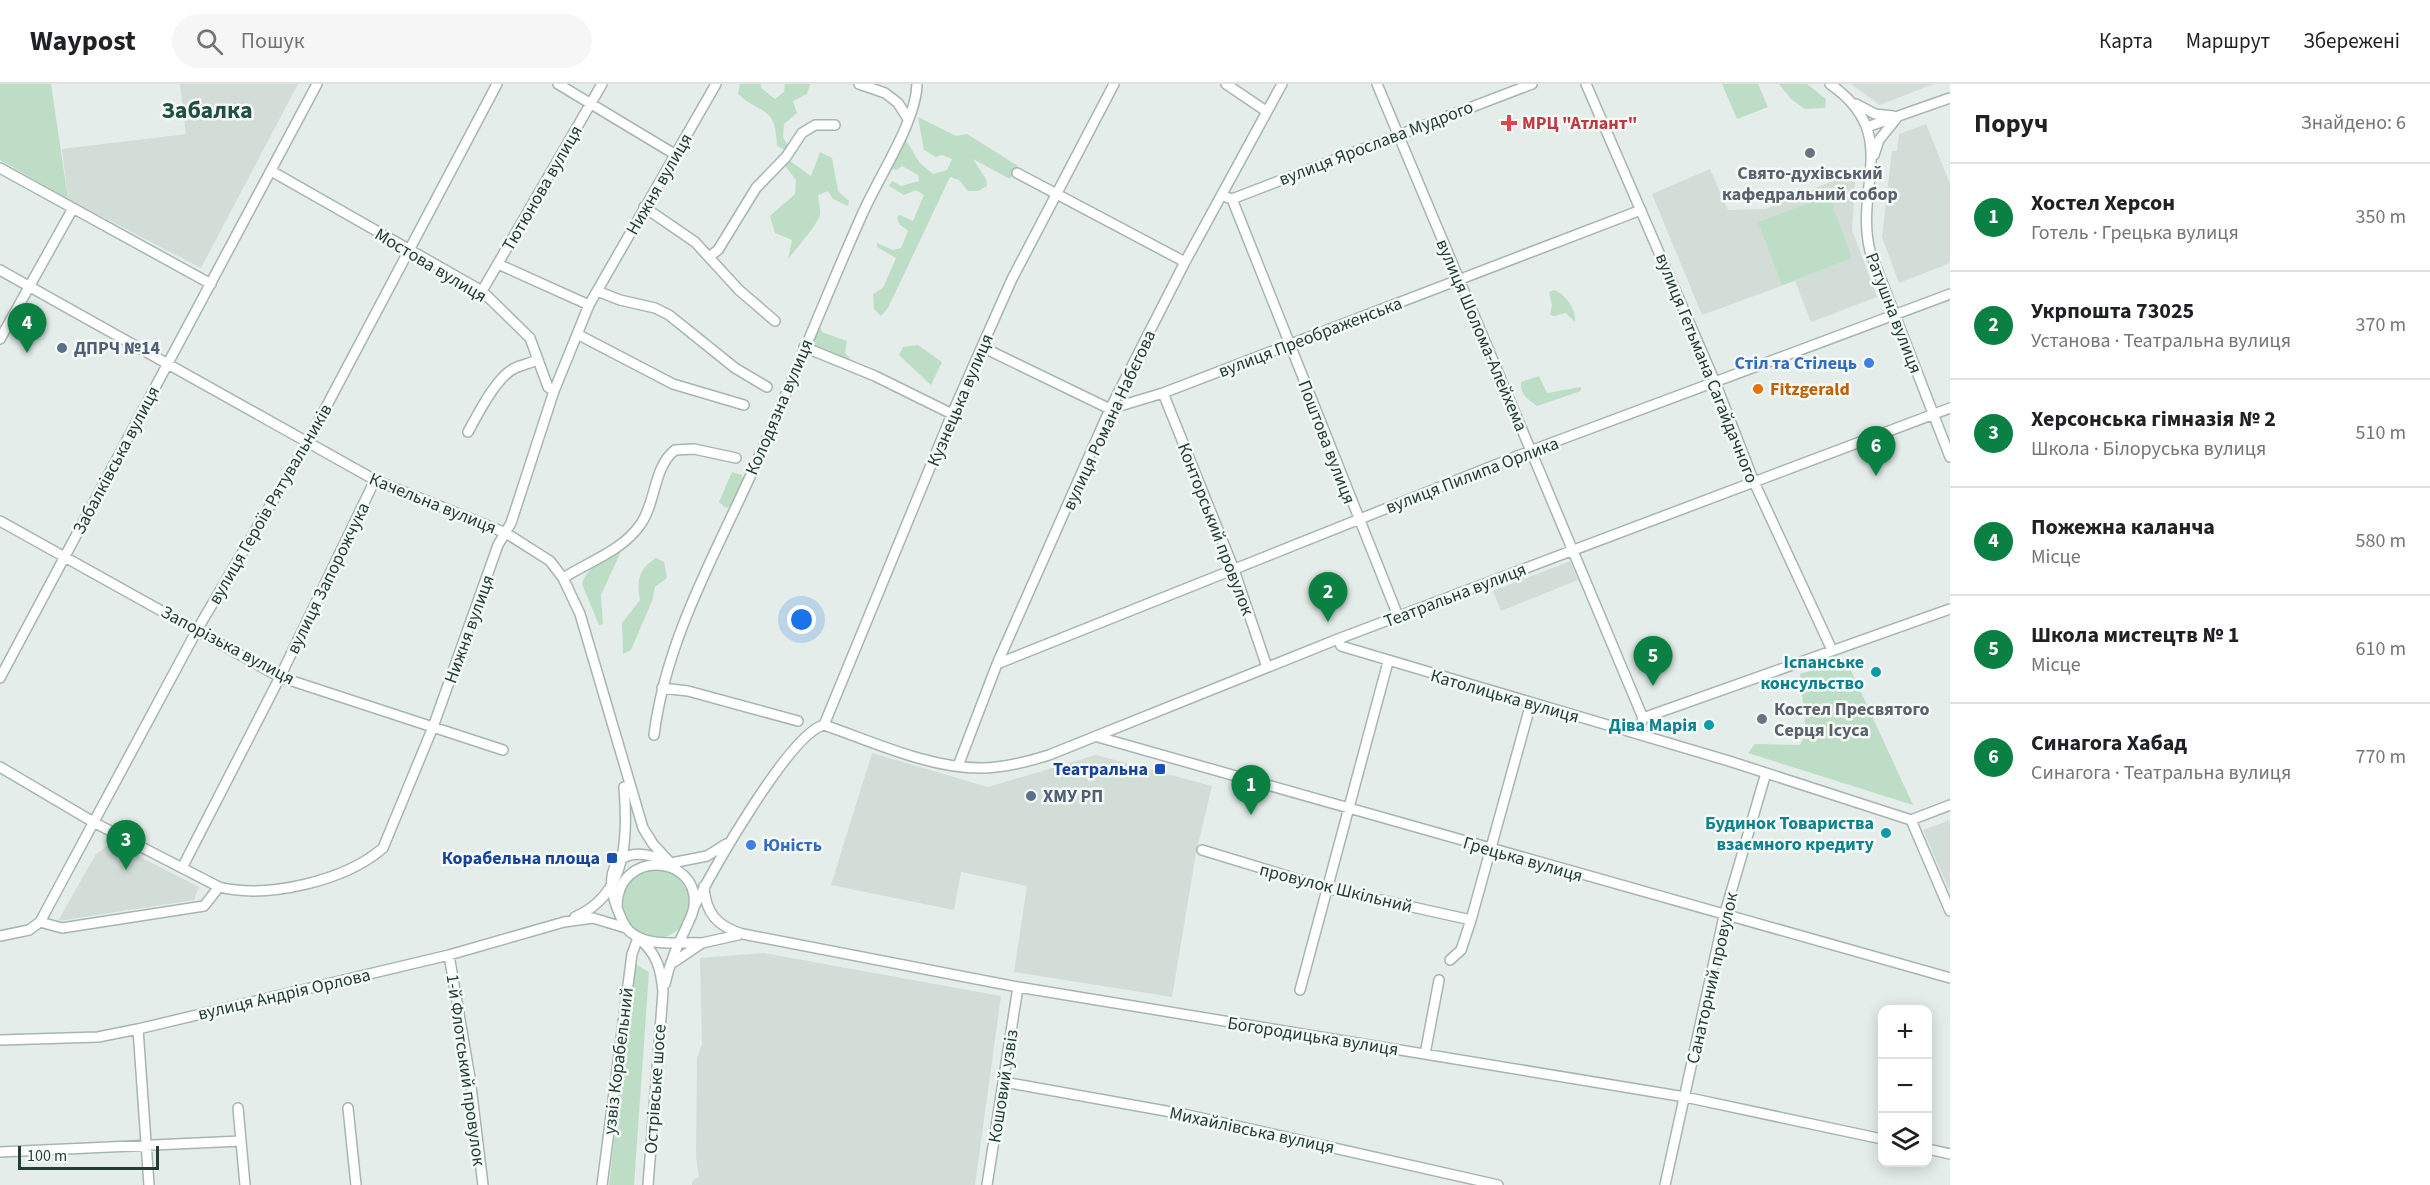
<!DOCTYPE html>
<html lang="uk">
<head>
<meta charset="utf-8">
<style>
  body { margin:0; font-family:"Source Sans 3",sans-serif; background:#f6f6f6; color:#202124 }
  .controls { position:absolute; right:18px; bottom:18px; display:grid; overflow:hidden; border-radius:12px; box-shadow:0 3px 15px #0003 }
  .controls button { width:54px; height:54px; display:grid; place-items:center; padding:0; border:0; border-bottom:2px solid #e0e0e0; background:#fff; color:#202124; font:30px sans-serif }
  .scale { position:absolute; left:18px; bottom:15px; width:141px; box-sizing:border-box; padding-left:6px; border:3px solid #243e37; border-top:0; font-size:16px; line-height:21px; white-space:nowrap; color:#243e37; -webkit-text-stroke:4px #f5faf7; paint-order:stroke }
  .you { position:absolute; left:802px; top:536px; width:21px; height:21px; margin:-15px; border:4px solid #fff; border-radius:50%; background:#1a73e8; box-shadow:0 0 0 9px #1a73e833 }
  .badge { display:grid; place-items:center; width:39px; height:39px; border-radius:50%; background:#0b8043; color:#fff; font-size:20px; font-weight:700 }
  .pin { position:absolute; translate:-50% -50px; filter:drop-shadow(0 2px 3px #0008) }
  .pin::after { content:''; position:absolute; top:32px; width:21px; height:18px; background:inherit; clip-path:polygon(0 0,100% 0,50% 100%) }
  .list { margin:0; padding:0; list-style:none }
  h2 { display:flex; justify-content:space-between; align-items:center; height:78px; margin:0; padding:0 24px; font-size:26px }
  h2 small { font-size:20px; font-weight:400; color:#757577 }
  .list li { display:grid; grid-template-columns:39px 1fr auto; gap:18px; align-items:center; box-sizing:border-box; height:108px; padding:0 24px; border-top:2px solid #e0e0e0 }
  .list b { display:block; font-size:22px; white-space:nowrap }
  .list p { margin:0; font-size:20px; white-space:nowrap; color:#757577 }
  .list em { font-size:20px; font-style:normal; color:#757577 }
  .icon { flex:none; width:33px; height:33px; fill:none; stroke:currentColor; stroke-width:2; stroke-linecap:round; stroke-linejoin:round }
  .map { position:relative; flex:none; width:1950px; height:1101px; overflow:hidden }
  header { display:flex; align-items:center; gap:36px; box-sizing:border-box; height:84px; padding:0 30px; background:#fff; border-bottom:2px solid #e0e0e0 }
  header strong { font-size:28px }
  nav { display:flex; gap:33px; margin-inline-start:auto; font-size:21px }
  .search { width:420px; height:54px; background:#f6f6f6; display:flex; align-items:center; gap:15px; box-sizing:border-box; padding:0 21px; border-radius:33px; color:#757577; font-size:22px }
  main { display:flex }
  aside { flex:1; background:#fff }
  .map>svg:first-child { display:block }
  .built { fill:#d2ddd8 }
  .green { fill:#beddc6 }
  .lines { fill:none; stroke-linecap:round; stroke-linejoin:round }
  .minor-casing { stroke:#a7b5b0; stroke-width:12 }
  .minor { stroke:#fff; stroke-width:9 }
  .health-dot { fill:#e0444e; stroke:#f5faf7; stroke-width:2 }
  .worship-dot { fill:#6b7280; stroke:#f5faf7; stroke-width:2 }
  .service-dot { fill:#5c6f8a; stroke:#f5faf7; stroke-width:2 }
  .shop-dot { fill:#3f7fe0; stroke:#f5faf7; stroke-width:2 }
  .food-dot { fill:#e8710a; stroke:#f5faf7; stroke-width:2 }
  .culture-dot { fill:#0f9aa8; stroke:#f5faf7; stroke-width:2 }
  .transit-dot { fill:#1a4fb4; stroke:#f5faf7; stroke-width:2 }
  .labels { text-anchor:middle; stroke-width:5; stroke-linejoin:round; paint-order:stroke }
  .health-label { font-size:18px; font-weight:bold; fill:#be3a42; stroke:#f5faf7; text-anchor:start }
  .street-label { font-size:18px; fill:#243e37; stroke:#f5faf7 }
  .worship-label { font-size:18px; font-weight:bold; fill:#5b616d; stroke:#f5faf7 }
  .service-label { font-size:18px; font-weight:bold; fill:#4e5e75; stroke:#f5faf7; text-anchor:start }
  .shop-label { font-size:18px; font-weight:bold; fill:#366cbe; stroke:#f5faf7; text-anchor:end }
  .food-label { font-size:18px; font-weight:bold; fill:#c56008; stroke:#f5faf7; text-anchor:start }
  .culture-label { font-size:18px; font-weight:bold; fill:#0d838f; stroke:#f5faf7; text-anchor:end }
  .transit-label { font-size:18px; font-weight:bold; fill:#164399; stroke:#f5faf7; text-anchor:end }
  .district-label { font-size:24px; font-weight:bold; fill:#205043; stroke:#f5faf7 }
</style>
</head>
<body>
<header>
<strong>Waypost</strong>
<div class="search"><svg class="icon" aria-label="search" viewBox="0 0 24 24"><circle cx="10" cy="10" r="6"/><path d="M15 15l6 6"/></svg>Пошук</div>
<nav><a>Карта</a><a>Маршрут</a><a>Збережені</a></nav>
</header>
<main>
<div class="map">
<svg width="1950" height="1101" viewBox="0 0 1950 1101">
  <rect width="100%" height="100%" fill="#e4ede9"/>
  <path class="built" d="M 180,0 L 298,0 L 201,184 L 68,115 L 62,65 L 186,50 Z
    M 1851,0 L 1933,0 L 1880,21 Z
    M 1926,40 L 1950,100 L 1950,179 L 1899,199 L 1882,153 L 1892,67 L 1897,67 L 1899,50 Z
    M 1710,85 L 1728,126 L 1766,125 L 1856,87 L 1852,146 L 1877,213 L 1811,238 L 1795,197 L 1702,231 L 1652,110 Z
    M 1570,477 L 1578,496 L 1501,527 L 1493,507 Z
    M 872,669 L 988,703 L 1096,671 L 1212,702 L 1196,769 L 1172,913 L 1014,888 L 1027,802 L 961,788 L 954,826 L 831,801 Z
    M 1950,736 L 1950,808 L 1923,746 Z
    M 107,762 L 121,763 L 199,803 L 194,816 L 58,837 L 96,770 Z
    M 764,869 L 1001,912 L 975,1101 L 692,1101 L 692,1097 L 699,1093 L 696,1073 L 697,974 L 702,960 L 700,874 Z"/>
  <path class="green" d="M 0,0 L 51,0 L 68,115 L 0,76 Z
    M 740,0 L 761,0 L 761,4 L 775,15 L 784,8 L 785,0 L 810,0 L 807,10 L 793,17 L 797,29 L 784,40 L 783,54 L 790,63 L 787,67 L 777,62 C 776,20 760,31 738,10 Z
    M 1722,0 L 1758,0 L 1768,23 L 1737,35 Z
    M 1779,0 L 1807,0 L 1826,15 L 1825,24 L 1805,25 L 1791,15 Z
    M 918,33 L 956,52 L 967,50 L 1018,82 L 1010,95 L 973,75 L 986,95 L 987,102 L 978,107 L 968,107 L 959,96 L 950,93 L 888,224 L 881,232 L 874,225 L 873,210 L 883,204 L 896,174 L 877,163 L 877,159 L 893,166 L 901,164 L 908,147 L 899,140 L 897,133 L 900,131 L 913,137 L 924,111 L 916,106 L 904,111 L 889,102 L 892,97 L 901,102 L 919,97 L 918,91 L 902,82 L 897,86 L 891,85 L 905,55 L 920,79 L 933,90 L 947,86 L 952,75 L 942,71 L 936,73 L 924,66 Z
    M 820,68 L 832,74 L 838,107 L 849,117 L 848,122 L 833,115 L 828,107 L 818,111 C 818,117 821,125 820,131 C 818,140 795,166 788,175 L 792,156 L 775,149 L 770,132 L 795,110 L 796,96 L 785,82 L 790,77 L 811,92 Z
    M 1829,112 L 1852,174 L 1782,201 L 1758,138 Z
    M 1554,206 C 1566,210 1577,227 1575,238 L 1566,229 L 1554,232 L 1550,231 L 1552,221 L 1549,208 Z
    M 820,243 L 822,248 L 847,257 L 845,269 L 854,279 L 813,270 C 810,259 809,250 820,243 Z
    M 918,261 L 942,278 L 931,301 L 899,271 L 903,263 Z
    M 1539,292 L 1547,309 L 1581,303 L 1581,307 L 1537,322 C 1528,315 1520,311 1521,298 Z
    M 732,388 L 742,391 L 743,395 L 731,422 L 726,424 L 719,418 Z
    M 624,461 L 601,511 L 603,540 L 599,541 L 582,500 C 588,481 609,473 624,461 Z
    M 656,474 L 664,478 L 667,494 L 655,503 L 652,517 L 631,566 L 623,570 L 622,539 L 640,516 C 636,498 639,484 656,474 Z
    M 1846,576 L 1848,580 L 1913,721 L 1748,669 L 1755,660 L 1800,661 L 1806,649 L 1800,590 Z
    M622 820a34 34 0 1 1 68 0a34 34 0 1 1-68 0Z
    M 635,880 L 649,888 L 634,1101 L 609,1101 Z"/>
  <g class="lines">
    <defs>
      <path id="minor" d="M 558,0 L 676,71
        M 859,0 L 885,9 L 898,19 L 908,35
        M 1226,0 L 1266,27
        M 1377,0 L 1643,634
        M 1586,0 L 1715,298 L 1754,398 L 1832,566
        M 1830,0 C 1902,50 1854,102 1870,167 L 1950,373
        M 1856,20 L 1875,30 L 1893,32
        M 1867,43 L 1950,14
        M 1874,71 L 1879,56 L 1896,35
        M 0,84 L 211,200
        M 273,88 L 482,207 L 530,254 L 548,303 L 554,307
        M 1017,89 L 1185,178
        M 1226,113 L 1232,115 L 1532,0
        M 1232,115 L 1398,532
        M 644,123 L 695,158 L 739,206 L 775,237
        M 710,172 L 718,166 L 756,104 L 786,73 L 802,49 L 815,41 L 835,41
        M 498,180 L 589,221
        M 0,186 L 375,396 L 506,449 L 550,477 L 563,494 L 580,530 L 643,744 L 653,760 L 679,788
        M 482,207 L 602,0
        M 597,207 L 620,216 L 655,224 L 669,231 L 735,284 L 767,303
        M 577,250 L 673,300 L 744,321
        M 0,255 L 72,126
        M 804,263 L 875,292 L 952,330
        M 982,263 L 1110,325 L 1163,309 L 1641,126
        M 1163,309 L 1233,483 L 1267,583
        M 468,348 C 478,330 496,293 515,284 C 522,281 530,279 537,276
        M 0,437 L 280,593 L 503,666
        M 563,494 C 588,478 622,467 640,441 C 656,420 653,383 675,366 L 694,365 L 736,374
        M 1338,555 L 1341,562 L 1729,677 L 1911,736 L 1950,721
        M 997,580 L 1530,367 L 1950,210
        M 0,594 L 317,0
        M 662,604 L 688,607 L 798,637
        M 824,641 C 874,658 928,684 981,684 C 1005,684 1027,678 1049,671 L 1338,555 L 1950,324
        M 824,641 L 952,330 L 1012,195 L 1114,0
        M 1638,650 L 1643,634 L 1950,525
        M 654,651 C 666,555 715,471 754,384 C 791,301 824,216 861,133 C 877,95 916,39 917,0
        M 1098,653 L 1950,894
        M 958,682 L 997,580 L 1110,325 L 1185,178 L 1282,0
        M 0,683 L 95,739 L 219,803
        M 1911,736 L 1950,827
        M 1202,766 L 1327,804 L 1471,836
        M 668,778 C 625,758 600,778 617,824 C 622,836 625,847 638,853 C 655,862 683,858 702,859
        M 666,780 L 707,772 L 726,760
        M 182,784 L 280,593 L 375,396
        M 704,802 C 705,829 718,843 743,850 L 1018,903 L 1685,1013 L 1882,1055
        M 695,821 C 713,786 790,649 824,641
        M 617,824 C 616,764 700,770 694,822 C 693,831 689,836 686,844 C 677,861 669,882 665,900
        M 575,833 C 628,810 628,752 624,703
        M 40,838 L 62,844 L 204,822 L 219,803 C 267,815 345,797 383,764 L 433,643 L 498,461 L 511,439 L 554,307 L 589,221 L 716,0
        M 0,852 L 29,846 L 40,838 L 197,546 L 307,359 L 497,0
        M 638,854 C 657,869 661,885 663,908 L 648,1101
        M 449,871 L 470,994 L 483,1101
        M 1450,876 L 1461,866 L 1471,836 L 1531,619
        M 674,878 L 702,859 L 738,851
        M 1300,906 L 1388,578
        M 138,945 L 149,1101
        M 0,956 L 98,953 L 138,945 L 449,871 L 564,838 L 593,834 L 626,844
        M 1425,970 L 1439,896
        M 1004,998 L 1188,1031 L 1498,1101
        M 238,1024 L 245,1101
        M 348,1024 L 356,1101
        M 1928,1065 L 1950,1070
        M 0,1068 L 241,1057
        M 602,1101 L 632,870 L 638,854
        M 987,1101 L 1018,903
        M 1665,1101 L 1724,832 L 1766,689"/>
    </defs>
    <use href="#minor" class="minor-casing"/>
    <use href="#minor" class="minor"/>
  </g>
  <path class="health-dot" d="M1506 30h6v6h6v6h-6v6h-6v-6h-6v-6h6z"/>
  <g class="worship-dot">
    <circle cx="1810" cy="69" r="6"/>
    <circle cx="1762" cy="635" r="6"/>
  </g>
  <g class="service-dot">
    <circle cx="62" cy="264" r="6"/>
    <circle cx="1031" cy="712" r="6"/>
  </g>
  <g class="shop-dot">
    <circle cx="1869" cy="279" r="6"/>
    <circle cx="751" cy="761" r="6"/>
  </g>
  <circle class="food-dot" cx="1758" cy="305" r="6"/>
  <g class="culture-dot">
    <circle cx="1876" cy="588" r="6"/>
    <circle cx="1709" cy="641" r="6"/>
    <circle cx="1886" cy="749" r="6"/>
  </g>
  <g class="transit-dot">
    <rect x="1154" y="679" width="12" height="12" rx="3"/>
    <rect x="606" y="768" width="12" height="12" rx="3"/>
  </g>
  <g class="labels">
    <g class="health-label">
      <text x="1522" y="45">МРЦ "Атлант"</text>
    </g>
    <g class="street-label">
      <text transform="translate(1376 59) rotate(-21)" y="6">вулиця Ярослава Мудрого</text>
      <text transform="translate(659 100) rotate(-60)" y="6">Нижня вулиця</text>
      <text transform="translate(542 104) rotate(-60)" y="6">Тютюнова вулиця</text>
      <text transform="translate(431 181) rotate(31)" y="6">Мостова вулиця</text>
      <text transform="translate(1894 229) rotate(69)" y="6">Ратушна вулиця</text>
      <text transform="translate(1482 251) rotate(67)" y="6">вулиця Шолома-Алейхема</text>
      <text transform="translate(1310 253) rotate(-21)" y="6">вулиця Преображенська</text>
      <text transform="translate(1707 284) rotate(68)" y="6">вулиця Гетьмана Сагайдачного</text>
      <text transform="translate(960 316) rotate(-67)" y="6">Кузнецька вулиця</text>
      <text transform="translate(779 323) rotate(-67)" y="6">Колодязна вулиця</text>
      <text transform="translate(1109 336) rotate(-65)" y="6">вулиця Романа Набєгова</text>
      <text transform="translate(1327 358) rotate(69)" y="6">Поштова вулиця</text>
      <text transform="translate(116 376) rotate(-62)" y="6">Забалківська вулиця</text>
      <text transform="translate(1472 391) rotate(-21)" y="6">вулиця Пилипа Орлика</text>
      <text transform="translate(433 419) rotate(22)" y="6">Качельна вулиця</text>
      <text transform="translate(270 420) rotate(-60)" y="6">вулиця Героїв Рятувальників</text>
      <text transform="translate(1216 445) rotate(69)" y="6">Конторський провулок</text>
      <text transform="translate(328 494) rotate(-64)" y="6">вулиця Запорожчука</text>
      <text transform="translate(1455 511) rotate(-21)" y="6">Театральна вулиця</text>
      <text transform="translate(469 545) rotate(-70)" y="6">Нижня вулиця</text>
      <text transform="translate(228 561) rotate(28)" y="6">Запорізька вулиця</text>
      <text transform="translate(1505 612) rotate(16)" y="6">Католицька вулиця</text>
      <text transform="translate(1523 775) rotate(16)" y="6">Грецька вулиця</text>
      <text transform="translate(1336 804) rotate(14)" y="6">провулок Шкільний</text>
      <text transform="translate(1712 894) rotate(-77)" y="6">Санаторний провулок</text>
      <text transform="translate(284 910) rotate(-13)" y="6">вулиця Андрія Орлова</text>
      <text transform="translate(1313 952) rotate(9)" y="6">Богородицька вулиця</text>
      <text transform="translate(618 977) rotate(-83)" y="6">узвіз Корабельний</text>
      <text transform="translate(466 986) rotate(82)" y="6">1-й Флотський провулок</text>
      <text transform="translate(1003 1002) rotate(-81)" y="6">Кошовий узвіз</text>
      <text transform="translate(655 1005) rotate(-86)" y="6">Острівське шосе</text>
      <text transform="translate(1252 1046) rotate(12)" y="6">Михайлівська вулиця</text>
    </g>
    <g class="worship-label">
      <text x="1810" y="95">Свято-духівський<tspan x="1810" dy="21">кафедральний собор</tspan></text>
      <text x="1774" y="631" text-anchor="start">Костел Пресвятого<tspan x="1774" dy="21">Серця Ісуса</tspan></text>
    </g>
    <g class="service-label">
      <text x="74" y="270">ДПРЧ №14</text>
      <text x="1043" y="718">ХМУ РП</text>
    </g>
    <g class="shop-label">
      <text x="1857" y="285">Стіл та Стілець</text>
      <text x="763" y="767" text-anchor="start">Юність</text>
    </g>
    <g class="food-label">
      <text x="1770" y="311">Fitzgerald</text>
    </g>
    <g class="culture-label">
      <text x="1864" y="584">Іспанське<tspan x="1864" dy="21">консульство</tspan></text>
      <text x="1697" y="647">Діва Марія</text>
      <text x="1874" y="745">Будинок Товариства<tspan x="1874" dy="21">взаємного кредиту</tspan></text>
    </g>
    <g class="transit-label">
      <text x="1148" y="691">Театральна</text>
      <text x="600" y="780">Корабельна площа</text>
    </g>
    <g class="district-label">
      <text x="207" y="34">Забалка</text>
    </g>
  </g>
</svg>
<div class="controls">
<button>+</button>
<button>−</button>
<button><svg class="icon" aria-label="layers" viewBox="0 0 24 24"><path d="M12 4l9 5-9 5-9-5zM3 14l9 5 9-5"/></svg></button>
</div>
<div class="scale">100 m</div>
<div class="you"></div>
<div class="pin badge" style="left:1251px;top:731px">1</div>
<div class="pin badge" style="left:1328px;top:538px">2</div>
<div class="pin badge" style="left:126px;top:786px">3</div>
<div class="pin badge" style="left:27px;top:269px">4</div>
<div class="pin badge" style="left:1653px;top:602px">5</div>
<div class="pin badge" style="left:1876px;top:392px">6</div>
</div>
<aside>
<h2>Поруч<small>Знайдено: 6</small></h2>
<ul class="list">
<li><span class="badge">1</span><div><b>Хостел Херсон</b><p>Готель · Грецька вулиця</p></div><em>350 m</em></li>
<li><span class="badge">2</span><div><b>Укрпошта 73025</b><p>Установа · Театральна вулиця</p></div><em>370 m</em></li>
<li><span class="badge">3</span><div><b>Херсонська гімназія № 2</b><p>Школа · Білоруська вулиця</p></div><em>510 m</em></li>
<li><span class="badge">4</span><div><b>Пожежна каланча</b><p>Місце</p></div><em>580 m</em></li>
<li><span class="badge">5</span><div><b>Школа мистецтв № 1</b><p>Місце</p></div><em>610 m</em></li>
<li><span class="badge">6</span><div><b>Синагога Хабад</b><p>Синагога · Театральна вулиця</p></div><em>770 m</em></li>
</ul>
</aside>
</main>
</body>
</html>
